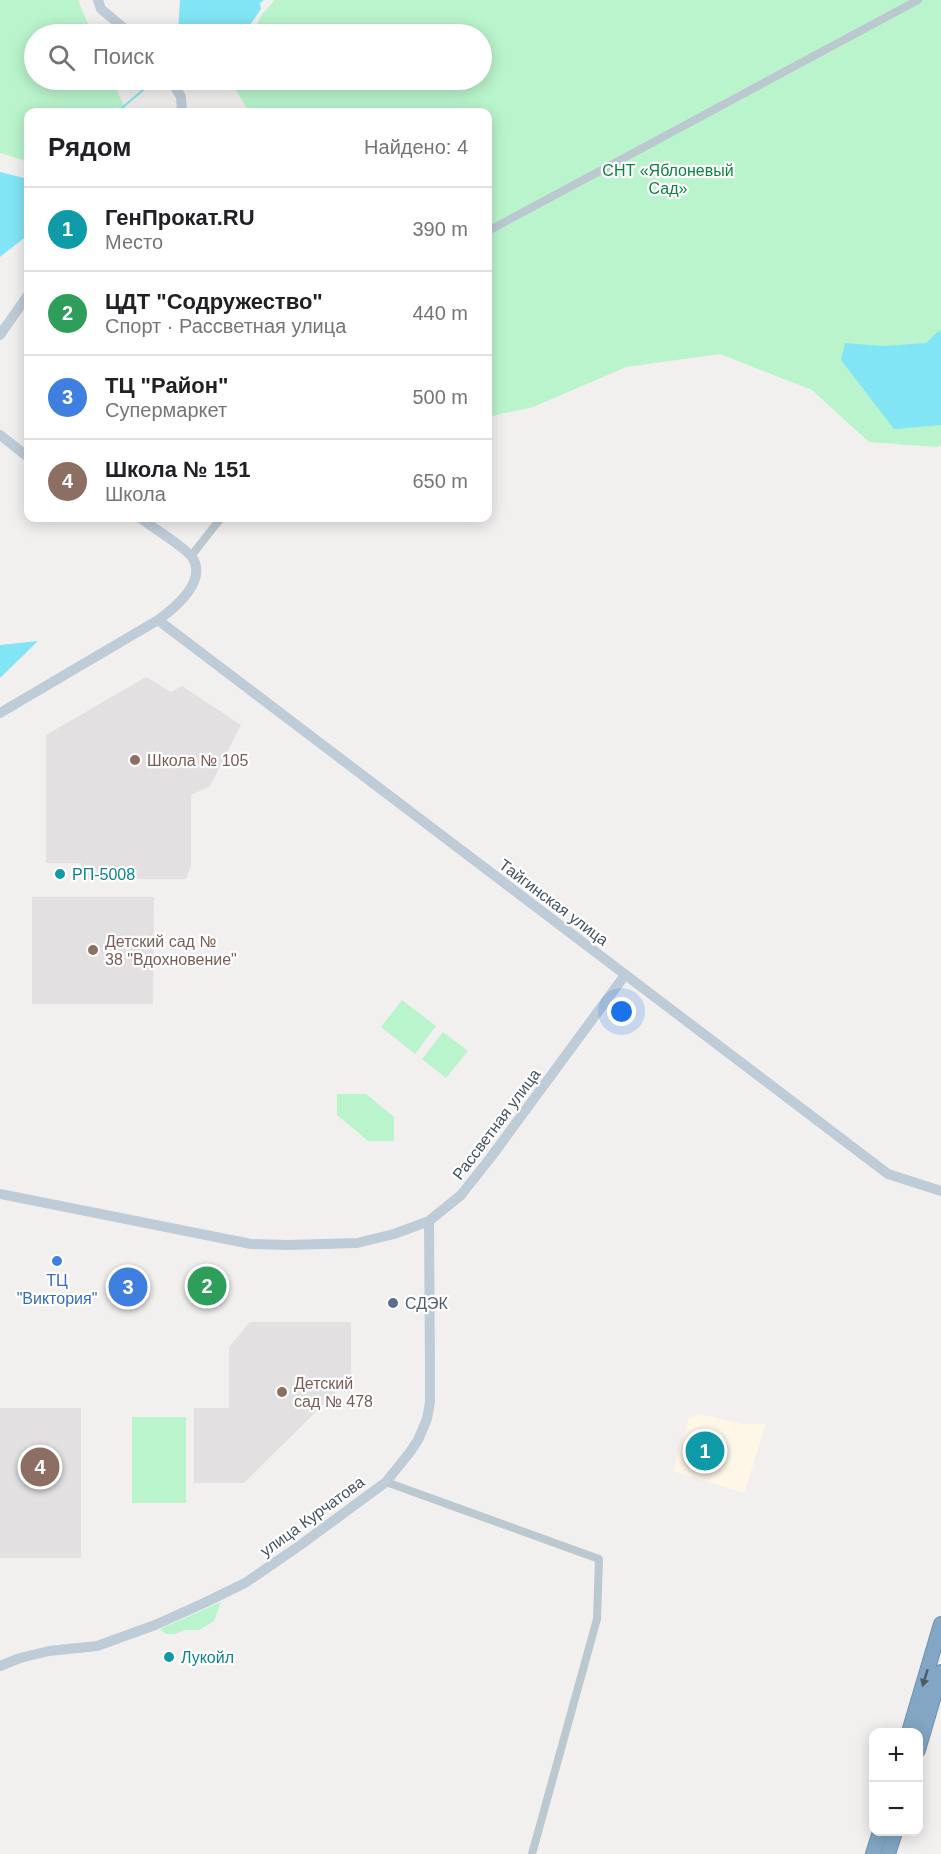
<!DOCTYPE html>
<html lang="ru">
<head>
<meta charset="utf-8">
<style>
  body { margin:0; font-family:Helvetica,sans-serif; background:#f2f2f2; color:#202124 }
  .controls { position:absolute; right:18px; bottom:18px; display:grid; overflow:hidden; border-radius:12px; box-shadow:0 3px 15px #0003 }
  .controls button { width:54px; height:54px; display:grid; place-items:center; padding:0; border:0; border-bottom:2px solid #e0e0e0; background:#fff; color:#202124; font:30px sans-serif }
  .you { position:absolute; left:622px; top:1012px; width:21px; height:21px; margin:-15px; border:4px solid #fff; border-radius:50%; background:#1a73e8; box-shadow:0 0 0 9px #1a73e833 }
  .badge { display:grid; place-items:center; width:39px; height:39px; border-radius:50%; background:#0f766e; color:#fff; font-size:20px; font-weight:700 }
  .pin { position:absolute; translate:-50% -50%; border:3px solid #fff; box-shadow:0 2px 6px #0006 }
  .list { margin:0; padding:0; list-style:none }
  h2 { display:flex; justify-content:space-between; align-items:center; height:78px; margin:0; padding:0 24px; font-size:26px }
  h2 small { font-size:20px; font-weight:400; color:#757577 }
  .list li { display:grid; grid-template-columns:39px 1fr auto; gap:18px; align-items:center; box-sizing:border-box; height:84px; padding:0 24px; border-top:2px solid #e0e0e0 }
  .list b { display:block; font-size:22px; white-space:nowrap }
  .list p { margin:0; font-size:20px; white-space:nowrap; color:#757577 }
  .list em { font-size:20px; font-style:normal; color:#757577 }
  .icon { flex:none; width:33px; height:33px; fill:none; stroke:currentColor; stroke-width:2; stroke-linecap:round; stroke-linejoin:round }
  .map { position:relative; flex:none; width:941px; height:1854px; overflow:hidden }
  .search { position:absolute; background:#fff; box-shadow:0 3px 15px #0003; left:24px; top:24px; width:468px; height:66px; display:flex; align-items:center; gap:15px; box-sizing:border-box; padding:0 21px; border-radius:33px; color:#757577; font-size:22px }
  .panel { position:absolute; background:#fff; box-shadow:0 3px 15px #0003; left:24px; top:108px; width:468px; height:414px; border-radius:12px }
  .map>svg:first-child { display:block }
  .commercial { fill:#fef6e7 }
  .education { fill:#e3e0e1 }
  .green { fill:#b9f4cc }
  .water { fill:#82e5f5 }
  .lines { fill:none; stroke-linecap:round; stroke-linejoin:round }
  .stream { stroke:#82e5f5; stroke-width:2 }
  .highway-casing { stroke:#6d91af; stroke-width:16 }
  .street { stroke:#bbc8d0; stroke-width:8 }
  .secondary { stroke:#beccd8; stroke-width:10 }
  .highway { stroke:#82a6c3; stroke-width:14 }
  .oneway { fill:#4b5c69 }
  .education-dot { fill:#8d6e63; stroke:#fff; stroke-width:2 }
  .culture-dot { fill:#0f9aa8; stroke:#fff; stroke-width:2 }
  .shop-dot { fill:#3f7fe0; stroke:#fff; stroke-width:2 }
  .service-dot { fill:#5c6f8a; stroke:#fff; stroke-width:2 }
  .labels { text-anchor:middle; stroke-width:4.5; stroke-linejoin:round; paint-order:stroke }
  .park-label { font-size:16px; fill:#0d8340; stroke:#fff }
  .education-label { font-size:16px; fill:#785e54; stroke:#fff; text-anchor:start }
  .culture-label { font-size:16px; fill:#0d838f; stroke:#fff; text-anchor:start }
  .street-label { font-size:16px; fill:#45545f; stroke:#fff }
  .shop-label { font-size:16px; fill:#366cbe; stroke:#fff }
  .service-label { font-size:16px; fill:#4e5e75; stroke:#fff; text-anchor:start }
</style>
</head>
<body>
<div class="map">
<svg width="941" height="1854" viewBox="0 0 941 1854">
  <rect width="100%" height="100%" fill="#f2efef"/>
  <path class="commercial" d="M 700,1414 L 742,1424 L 766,1424 L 744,1493 L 673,1471 L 689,1418 Z"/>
  <path class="education" d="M 146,677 L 171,692 L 182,686 L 241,725 L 210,786 L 191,795 L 191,866 L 186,879 L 87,879 L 87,870 L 81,869 L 81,863 L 46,863 L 46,735 Z
    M 32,897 L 154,897 L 153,1004 L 32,1004 Z
    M 250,1322 L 351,1322 L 351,1377 L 244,1483 L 194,1483 L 194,1408 L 229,1408 L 229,1347 Z
    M 0,1408 L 81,1408 L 81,1558 L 0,1558 Z"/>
  <path class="green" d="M 0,0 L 78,0 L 92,34 L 34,34 L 34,80 L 112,80 L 127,112 L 28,112 L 28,162 L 0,153 Z
    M 275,0 L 941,0 L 941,445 L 937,447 L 869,442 L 812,390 L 720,354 L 626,367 L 533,407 L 488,417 L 488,112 L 249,112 L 230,80 L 482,80 L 482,34 L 252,34 L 262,14 Z
    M 402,1000 L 436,1026 L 415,1054 L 381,1027 Z
    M 443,1032 L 468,1051 L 446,1078 L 422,1059 Z
    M 337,1094 L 366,1094 L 394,1117 L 394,1141 L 368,1141 L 337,1115 Z
    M 132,1417 L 186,1417 L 186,1503 L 132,1503 Z
    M 221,1602 L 214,1621 L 199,1630 L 185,1630 L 175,1634 L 166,1634 L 160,1629 Z"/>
  <path class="water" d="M 180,0 L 271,0 L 264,0 L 260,3 L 261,9 L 244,34 L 181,34 L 178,32 Z
    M 0,172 L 28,179 L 28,235 L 0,257 Z
    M 941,331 L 941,425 L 894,429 L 841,360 L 845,343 L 883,346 L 926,343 L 937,332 Z
    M 38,641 L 0,678 L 0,645 Z"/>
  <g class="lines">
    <path class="stream" d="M 117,112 L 155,80"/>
    <defs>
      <path id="highway" d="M 909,1732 L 941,1624
        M 918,1750 L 941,1672
        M 873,1854 L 880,1832
        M 888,1854 L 895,1832"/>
    </defs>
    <use href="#highway" class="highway-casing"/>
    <path class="street" d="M 488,231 L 918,0
      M 191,556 L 221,518
      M 386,1482 L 599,1559 L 597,1619 L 532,1854"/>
    <path class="secondary" d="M 98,0 L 101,9 L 131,34
      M 171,80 L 181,97 L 182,112
      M 0,335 L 28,295
      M 0,435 L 28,457
      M 158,620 L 888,1174 L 941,1191
      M 0,713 L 158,620 C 175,608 208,581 192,557 C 186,548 151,526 140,518
      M 0,1194 L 251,1244 L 287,1245 L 357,1243 L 394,1234 L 429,1221 L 461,1195 L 491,1157 L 625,975
      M 0,1666 L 20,1658 L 49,1651 L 97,1646 L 155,1625 L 204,1603 L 245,1583 L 299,1546 L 386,1482 L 410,1452 L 418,1440 L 427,1419 L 430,1402 L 430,1370 L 429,1221"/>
    <use href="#highway" class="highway"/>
  </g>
  <defs><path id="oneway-solid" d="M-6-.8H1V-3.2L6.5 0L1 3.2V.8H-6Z" transform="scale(1.5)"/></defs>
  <use class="oneway" href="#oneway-solid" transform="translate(925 1678) rotate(107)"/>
  <g class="education-dot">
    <circle cx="135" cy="760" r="6"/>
    <circle cx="93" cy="950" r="6"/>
    <circle cx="282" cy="1392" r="6"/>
  </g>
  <g class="culture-dot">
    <circle cx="60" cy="874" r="6"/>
    <circle cx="169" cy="1657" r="6"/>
  </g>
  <circle class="shop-dot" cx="57" cy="1261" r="6"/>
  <circle class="service-dot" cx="393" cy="1303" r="6"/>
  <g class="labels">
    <g class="park-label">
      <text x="668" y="176">СНТ «Яблоневый<tspan x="668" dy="18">Сад»</tspan></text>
    </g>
    <g class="education-label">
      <text x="147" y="766">Школа № 105</text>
      <text x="105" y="947">Детский сад №<tspan x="105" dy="18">38 "Вдохновение"</tspan></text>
      <text x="294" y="1389">Детский<tspan x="294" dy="18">сад № 478</tspan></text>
    </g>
    <g class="culture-label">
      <text x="72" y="880">РП-5008</text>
      <text x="181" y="1663">Лукойл</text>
    </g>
    <g class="street-label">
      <text transform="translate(554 902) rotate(37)" y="6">Тайгинская улица</text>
      <text transform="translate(496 1124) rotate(-53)" y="6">Рассветная улица</text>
      <text transform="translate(312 1516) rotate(-36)" y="6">улица Курчатова</text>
    </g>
    <g class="shop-label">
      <text x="57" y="1286">ТЦ<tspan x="57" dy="18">"Виктория"</tspan></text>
    </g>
    <g class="service-label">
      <text x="405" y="1309">СДЭК</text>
    </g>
  </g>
</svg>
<div class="controls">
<button>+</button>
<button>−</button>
</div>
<div class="you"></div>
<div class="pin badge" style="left:705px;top:1451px;background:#0f9aa8">1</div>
<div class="pin badge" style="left:207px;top:1286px;background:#2e9e5b">2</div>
<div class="pin badge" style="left:128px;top:1287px;background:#3f7fe0">3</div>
<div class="pin badge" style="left:40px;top:1467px;background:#8d6e63">4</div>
<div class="search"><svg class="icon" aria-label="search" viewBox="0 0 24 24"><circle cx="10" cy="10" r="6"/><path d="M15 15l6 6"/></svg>Поиск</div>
<section class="panel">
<h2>Рядом<small>Найдено: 4</small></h2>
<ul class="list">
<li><span class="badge" style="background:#0f9aa8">1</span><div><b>ГенПрокат.RU</b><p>Место</p></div><em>390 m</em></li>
<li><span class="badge" style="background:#2e9e5b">2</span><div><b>ЦДТ &quot;Содружество&quot;</b><p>Спорт · Рассветная улица</p></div><em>440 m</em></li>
<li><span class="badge" style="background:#3f7fe0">3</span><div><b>ТЦ &quot;Район&quot;</b><p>Супермаркет</p></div><em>500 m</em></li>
<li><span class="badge" style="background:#8d6e63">4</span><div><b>Школа № 151</b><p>Школа</p></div><em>650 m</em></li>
</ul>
</section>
</div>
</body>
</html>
